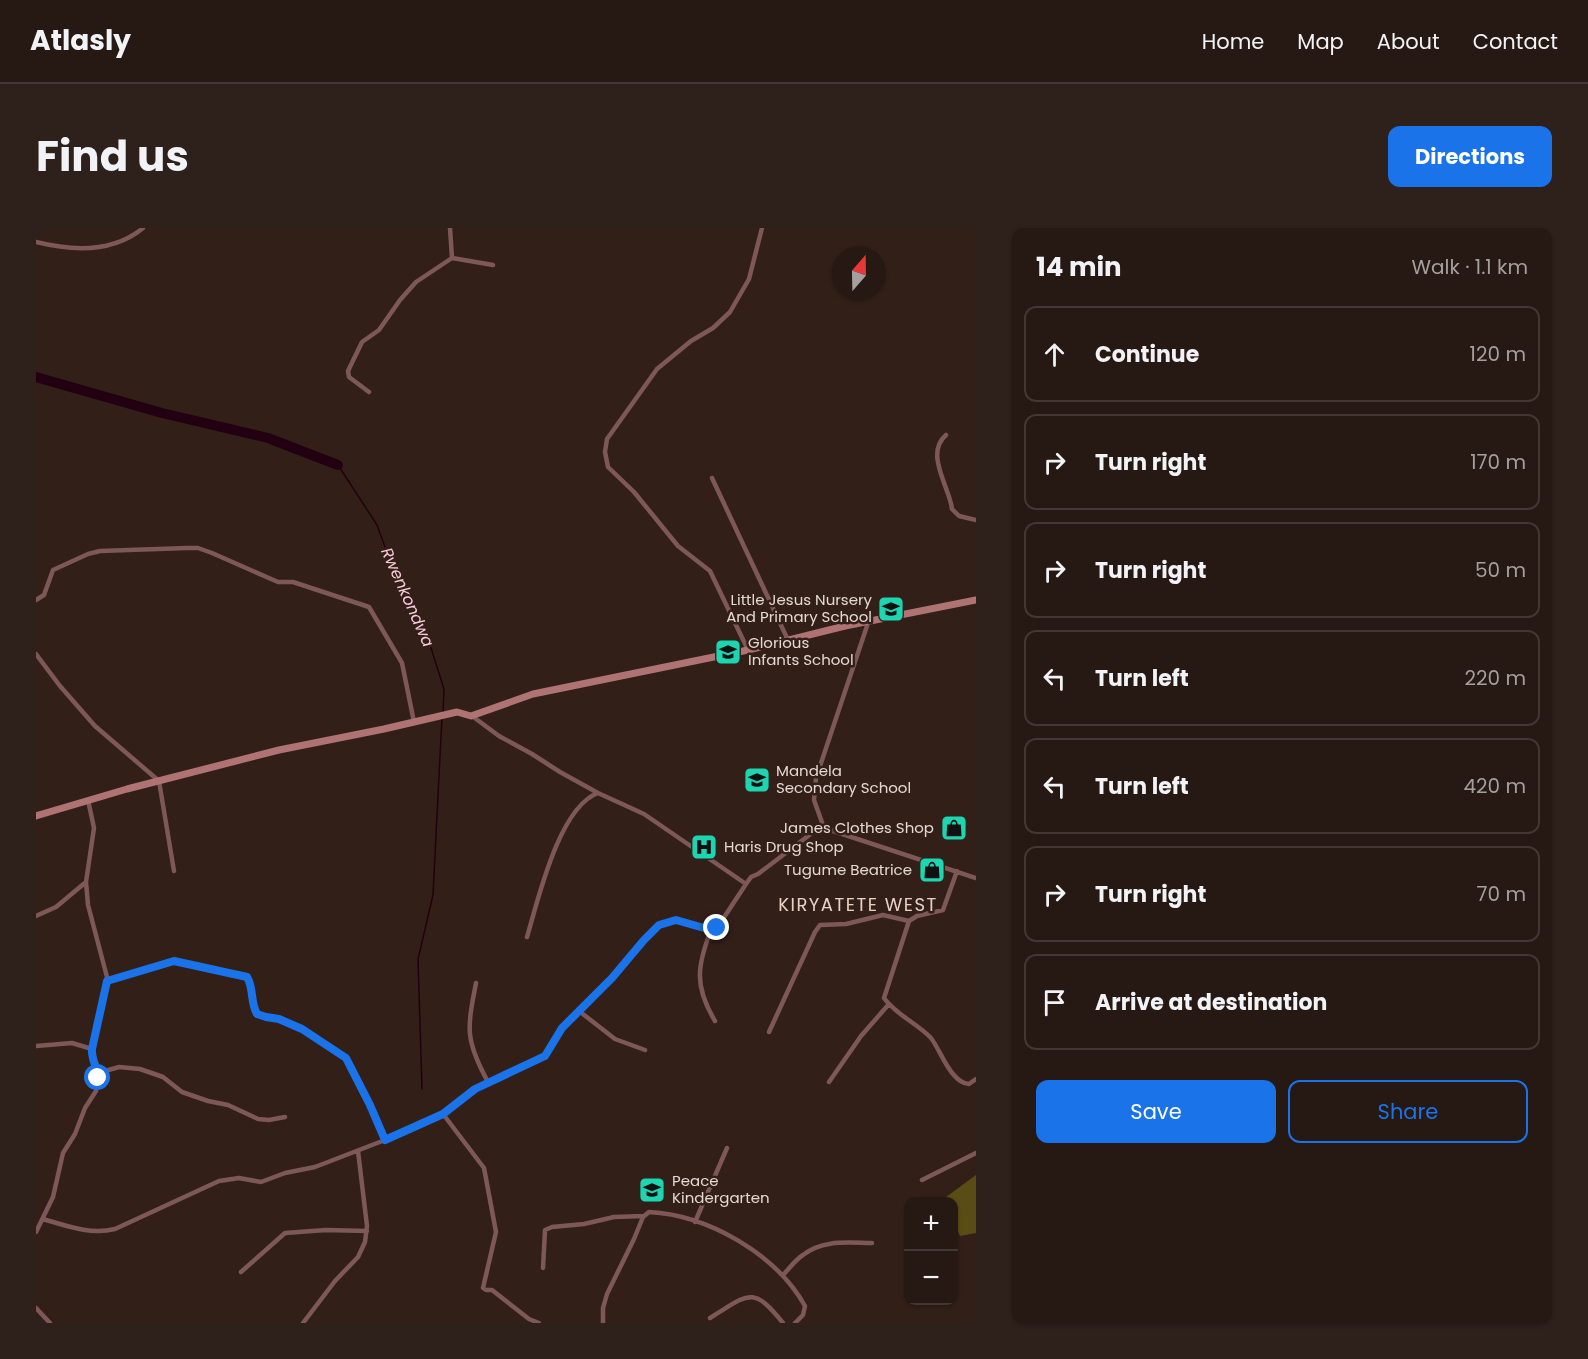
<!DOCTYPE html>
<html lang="en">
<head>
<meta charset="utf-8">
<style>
  body { margin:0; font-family:Poppins,sans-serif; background:#2e211b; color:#f1f3f6 }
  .controls { position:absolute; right:18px; bottom:18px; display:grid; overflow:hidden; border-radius:12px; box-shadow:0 2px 4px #0004 }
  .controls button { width:54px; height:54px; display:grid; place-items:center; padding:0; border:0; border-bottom:2px solid #423732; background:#261812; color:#f1f3f6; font:30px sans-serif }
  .compass { position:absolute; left:796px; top:18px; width:54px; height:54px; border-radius:50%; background:#261812; box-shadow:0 2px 4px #0004; rotate:20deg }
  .stop { position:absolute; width:18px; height:18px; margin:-14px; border:4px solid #1a73e8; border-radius:50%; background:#fff }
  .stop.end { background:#1a73e8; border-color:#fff; box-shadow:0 2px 6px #0008 }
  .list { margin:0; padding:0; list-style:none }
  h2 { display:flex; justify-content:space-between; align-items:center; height:78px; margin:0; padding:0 24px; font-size:26px }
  h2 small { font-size:20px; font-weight:400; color:#a4a09f }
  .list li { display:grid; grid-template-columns:39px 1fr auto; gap:18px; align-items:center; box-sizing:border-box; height:96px; margin:0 12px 12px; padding:0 12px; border:2px solid #423732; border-radius:12px }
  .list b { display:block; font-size:22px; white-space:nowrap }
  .list em { font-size:20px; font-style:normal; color:#a4a09f }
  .actions { display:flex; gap:12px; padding:18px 24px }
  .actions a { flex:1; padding:14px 0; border:2px solid #1a73e8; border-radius:12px; text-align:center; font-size:21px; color:#1a73e8 }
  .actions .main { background:#1a73e8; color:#fff }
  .icon { flex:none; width:33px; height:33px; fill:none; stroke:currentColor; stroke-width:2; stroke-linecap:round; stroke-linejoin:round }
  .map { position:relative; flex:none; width:940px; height:1095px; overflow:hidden; border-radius:12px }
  header { display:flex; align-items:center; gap:36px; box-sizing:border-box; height:84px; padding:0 30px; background:#261812; border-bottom:2px solid #423732 }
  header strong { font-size:28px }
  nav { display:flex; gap:33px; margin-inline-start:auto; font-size:21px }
  .intro { display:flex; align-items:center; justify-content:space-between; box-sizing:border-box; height:144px; padding:0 36px }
  h1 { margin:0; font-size:42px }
  .button { padding:15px 27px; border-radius:12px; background:#1a73e8; color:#fff; font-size:21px; font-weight:700 }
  main { display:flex; gap:36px; padding:0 36px }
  aside { flex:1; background:#261812; border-radius:12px; box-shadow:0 2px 4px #0004 }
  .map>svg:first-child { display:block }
  .green { fill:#594d15 }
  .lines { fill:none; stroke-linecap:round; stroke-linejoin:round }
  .stream { stroke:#201; stroke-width:1.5 }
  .river { stroke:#201; stroke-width:10 }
  .street { stroke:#7e5758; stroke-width:4.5 }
  .secondary { stroke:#b07374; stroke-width:7 }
  .route { stroke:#1a73e8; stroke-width:8 }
  .labels { text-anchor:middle; stroke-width:5; stroke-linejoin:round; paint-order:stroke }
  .poi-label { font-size:15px; fill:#e5d8d3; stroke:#322018; text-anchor:start }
  .water-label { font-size:16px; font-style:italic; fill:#f9cadc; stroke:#322018 }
  .quarter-label { font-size:18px; letter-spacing:1.5px; fill:#ead1c6; stroke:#322018 }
</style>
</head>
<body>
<header>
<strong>Atlasly</strong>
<nav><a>Home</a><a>Map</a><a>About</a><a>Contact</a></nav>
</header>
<div class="intro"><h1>Find us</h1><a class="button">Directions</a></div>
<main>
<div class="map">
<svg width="940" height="1095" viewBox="0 0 940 1095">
  <rect width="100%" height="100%" fill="#322018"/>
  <path class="green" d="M 940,947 L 940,1005 L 924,1008 L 918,995 L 918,974 L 906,972 Z"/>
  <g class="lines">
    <path class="stream" d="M 302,237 L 341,297 L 361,352 L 389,401 L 408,461 L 407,484
      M 386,861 L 382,731 L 397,667 L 406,489"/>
    <path class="river" d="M 0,149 L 126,185 L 232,210 L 302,237"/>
    <path class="street" d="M 414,0 L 416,30
      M 0,14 C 36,23 77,25 107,0
      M 333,164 L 313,149 L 312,143 L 326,114 L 343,102 L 364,72 L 380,54 L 416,30 L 457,37
      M 910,207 C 888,226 914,260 916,281 L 923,288 L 940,292
      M 676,250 L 752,412
      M 0,372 L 8,367 L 17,342 L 52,326 L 64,323 L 151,320 L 162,320 L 176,325 L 242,354 L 257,354 L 333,379 L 366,435 L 378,494
      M 712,422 L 674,343 L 642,318 L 598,264 L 572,239 L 569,224 L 571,211 L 621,141 L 655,113 L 677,100 L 694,84 L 713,51 L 726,0
      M 0,426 L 24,458 L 59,498 L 123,553 L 138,643
      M 436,488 L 463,508 L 496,526 L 524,544 L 562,565 L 608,586 L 710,656 L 715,649 L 722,646 L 776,605 L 788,600 L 940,650
      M 788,600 L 778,572 L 780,550 L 832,395
      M 921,643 L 907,682 L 881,688 L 873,693 L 848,770 C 860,787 881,795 895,810 C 905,823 915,855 933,856 L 940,851
      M 0,688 L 20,679 L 50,654
      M 675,702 C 661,738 658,758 679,793
      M 491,709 C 502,672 523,579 562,565
      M 71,753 L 138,733 L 209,747 C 219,757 214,774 221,786 L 229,789 L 243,791 L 266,801 L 310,830 L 329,867 L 349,912
      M 440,755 C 431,801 429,812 452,854
      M 543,783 L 579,811 L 609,822
      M 733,804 L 779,704 L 784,697 L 810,696 L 847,687 L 873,693
      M 0,818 L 36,815 L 56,821
      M 62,845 L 83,839 L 104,841 L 127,849 L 146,864 L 172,873 L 192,877 L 222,891 L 233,892 L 249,889
      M 793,854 L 825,808 L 853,776
      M 407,886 L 448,940 L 460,1004 L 447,1060 L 450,1062 L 456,1062 L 493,1091 L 503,1095
      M 886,952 L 940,925
      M 7,991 C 31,998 54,1007 79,1001 L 183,953 L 203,950 L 225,954 L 249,945 L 279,939 L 349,912 L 407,886 L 439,861 L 509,828 L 521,807 L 533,792 L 576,750 L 608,712 L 623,697 L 640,692 L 675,702 L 681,700 L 710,656
      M 659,994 L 691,920
      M 0,1004 L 17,969 L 27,925 L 39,906 L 49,880 L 60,863 L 62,845 L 56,830 L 56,821 L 71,749 L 52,677 L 50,654 L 58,600 L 52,572
      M 507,1040 L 509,1002 L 516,999 L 548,996 L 578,989 L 608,988
      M 205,1044 L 249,1005 L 290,1002 L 331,1003
      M 747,1047 C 753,1041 759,1032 767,1027 C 787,1011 813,1015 836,1015
      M 0,1080 L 14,1095
      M 674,1090 C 712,1067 716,1056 747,1095
      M 267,1095 L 299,1053 L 322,1029 L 329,1014 L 331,998 L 322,923
      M 567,1095 L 567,1080 L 571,1066 L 598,1011 L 607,989 L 613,984 C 672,987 740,1026 769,1078 L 767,1087 L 759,1095"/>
    <path class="secondary" d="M 0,588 L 91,561 L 243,522 L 348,501 L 421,484 L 435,488 L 497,466 L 712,422 L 809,398 L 940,372"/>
  </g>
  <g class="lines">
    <path class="route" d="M 62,850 C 62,840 55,832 56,821 L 71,753 L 138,733 L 211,749 C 218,760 214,774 221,786 L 230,789 L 243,791 L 266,801 L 310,830 L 334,877 L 349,912 L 407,886 L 439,861 L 509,828 L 526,800 L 576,750 L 608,712 L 623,697 L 640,692 L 675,702 L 681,700"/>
  </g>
  <defs>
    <symbol id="school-square" viewBox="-11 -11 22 22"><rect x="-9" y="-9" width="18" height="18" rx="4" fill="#1dd5b1" stroke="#322018"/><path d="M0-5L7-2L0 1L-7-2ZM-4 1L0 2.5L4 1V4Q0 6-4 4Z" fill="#111"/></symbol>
    <symbol id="shop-square" viewBox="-11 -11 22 22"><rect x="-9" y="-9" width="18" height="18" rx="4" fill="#1dd5b1" stroke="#322018"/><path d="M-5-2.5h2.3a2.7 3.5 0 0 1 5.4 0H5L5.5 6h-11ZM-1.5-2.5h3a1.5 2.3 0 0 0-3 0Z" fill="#111"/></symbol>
    <symbol id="hospital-square" viewBox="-11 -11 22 22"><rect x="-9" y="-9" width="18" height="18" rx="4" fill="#1dd5b1" stroke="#322018"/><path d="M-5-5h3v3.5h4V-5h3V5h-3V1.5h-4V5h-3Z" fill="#111"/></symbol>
  </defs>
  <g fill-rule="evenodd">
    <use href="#school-square" x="840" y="366" width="30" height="30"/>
    <use href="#school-square" x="677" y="409" width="30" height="30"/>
    <use href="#school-square" x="706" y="537" width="30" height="30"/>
    <use href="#shop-square" x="903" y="585" width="30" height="30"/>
    <use href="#hospital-square" x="653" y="604" width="30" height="30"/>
    <use href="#shop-square" x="881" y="627" width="30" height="30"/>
    <use href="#school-square" x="601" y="947" width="30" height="30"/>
  </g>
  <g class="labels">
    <g class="poi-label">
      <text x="836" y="377" text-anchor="end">Little Jesus Nursery<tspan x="836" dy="17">And Primary School</tspan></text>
      <text x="712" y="420">Glorious<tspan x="712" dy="17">Infants School</tspan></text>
      <text x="740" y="548">Mandela<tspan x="740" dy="17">Secondary School</tspan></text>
      <text x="898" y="605" text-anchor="end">James Clothes Shop</text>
      <text x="688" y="624">Haris Drug Shop</text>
      <text x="876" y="647" text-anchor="end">Tugume Beatrice</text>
      <text x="636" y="958">Peace<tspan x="636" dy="17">Kindergarten</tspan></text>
    </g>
    <g class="water-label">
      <text transform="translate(372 369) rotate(66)" y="6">Rwenkondwa</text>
    </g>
    <g class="quarter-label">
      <text x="822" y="683">KIRYATETE WEST</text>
    </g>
  </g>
</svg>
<div class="controls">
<button>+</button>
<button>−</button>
</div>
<svg class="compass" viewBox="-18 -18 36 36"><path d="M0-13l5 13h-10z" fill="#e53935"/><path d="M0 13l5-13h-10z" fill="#a4a09f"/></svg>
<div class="stop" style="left:62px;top:850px"></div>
<div class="stop end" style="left:681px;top:700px"></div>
</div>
<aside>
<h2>14 min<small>Walk · 1.1 km</small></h2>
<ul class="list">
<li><svg class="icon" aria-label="ahead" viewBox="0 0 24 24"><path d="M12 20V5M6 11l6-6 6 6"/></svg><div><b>Continue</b></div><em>120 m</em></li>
<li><svg class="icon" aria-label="right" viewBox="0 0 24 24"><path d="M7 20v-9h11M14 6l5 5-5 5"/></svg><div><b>Turn right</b></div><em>170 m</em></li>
<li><svg class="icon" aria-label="right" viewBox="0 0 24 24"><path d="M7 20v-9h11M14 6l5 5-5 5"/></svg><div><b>Turn right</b></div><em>50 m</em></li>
<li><svg class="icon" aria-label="left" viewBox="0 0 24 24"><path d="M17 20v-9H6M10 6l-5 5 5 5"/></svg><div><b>Turn left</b></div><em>220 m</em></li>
<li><svg class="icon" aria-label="left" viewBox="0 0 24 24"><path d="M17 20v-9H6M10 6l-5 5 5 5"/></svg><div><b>Turn left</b></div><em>420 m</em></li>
<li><svg class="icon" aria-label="right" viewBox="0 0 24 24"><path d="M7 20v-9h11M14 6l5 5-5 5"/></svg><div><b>Turn right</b></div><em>70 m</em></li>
<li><svg class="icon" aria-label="arrive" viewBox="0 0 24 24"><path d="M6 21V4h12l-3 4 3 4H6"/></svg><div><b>Arrive at destination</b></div></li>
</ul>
<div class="actions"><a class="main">Save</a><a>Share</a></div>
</aside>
</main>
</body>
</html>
